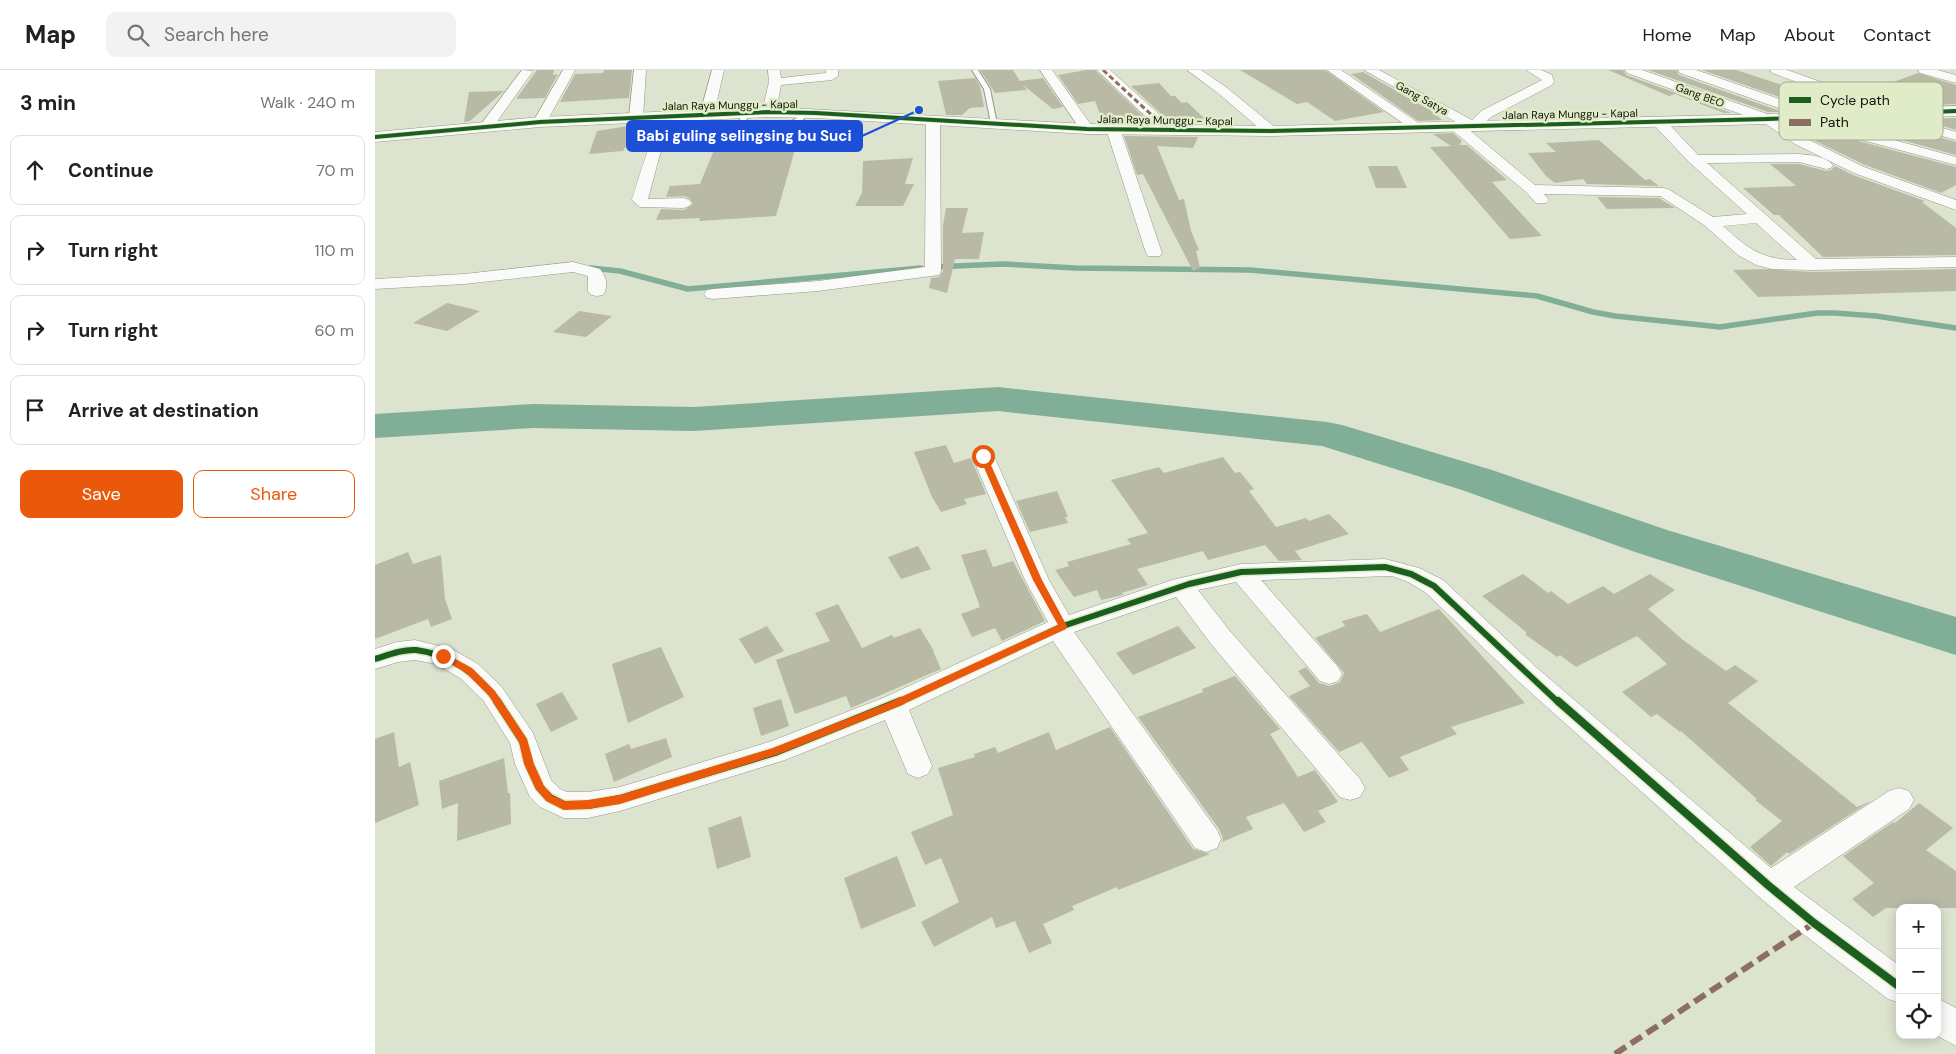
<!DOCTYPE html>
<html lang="en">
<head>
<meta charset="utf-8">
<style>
  body { margin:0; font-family:"DM Sans",sans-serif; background:#f2f2f2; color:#202124 }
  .controls { position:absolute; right:15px; bottom:15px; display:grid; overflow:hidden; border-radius:10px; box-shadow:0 2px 12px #0003 }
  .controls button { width:45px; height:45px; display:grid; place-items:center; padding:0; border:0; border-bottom:1px solid #e0e0e0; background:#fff; color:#202124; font:25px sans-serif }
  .stop { position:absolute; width:15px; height:15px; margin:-11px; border:4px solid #ea580c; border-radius:50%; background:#fff }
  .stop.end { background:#ea580c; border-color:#fff; box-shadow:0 1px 5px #0008 }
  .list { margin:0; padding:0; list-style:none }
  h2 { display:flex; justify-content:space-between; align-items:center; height:65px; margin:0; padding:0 20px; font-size:21px }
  h2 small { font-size:16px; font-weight:400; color:#757577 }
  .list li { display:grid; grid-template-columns:32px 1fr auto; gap:15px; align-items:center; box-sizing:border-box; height:70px; margin:0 10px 10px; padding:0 10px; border:1px solid #e0e0e0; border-radius:10px }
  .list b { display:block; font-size:19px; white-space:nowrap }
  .list em { font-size:16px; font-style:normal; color:#757577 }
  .actions { display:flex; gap:10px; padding:15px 20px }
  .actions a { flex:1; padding:11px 0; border:1px solid #ea580c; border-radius:10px; text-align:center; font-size:18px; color:#ea580c }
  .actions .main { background:#ea580c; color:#fff }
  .icon { flex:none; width:28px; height:28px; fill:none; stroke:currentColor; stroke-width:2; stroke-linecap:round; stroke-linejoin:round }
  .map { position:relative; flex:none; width:1581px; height:984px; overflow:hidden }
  header { display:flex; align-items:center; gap:30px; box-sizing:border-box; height:70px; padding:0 25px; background:#fff; border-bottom:1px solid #e0e0e0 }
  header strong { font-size:24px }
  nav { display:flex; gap:28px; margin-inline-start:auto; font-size:18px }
  .search { width:350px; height:45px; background:#f2f2f2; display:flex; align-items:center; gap:12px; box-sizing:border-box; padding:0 18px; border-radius:10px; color:#757577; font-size:19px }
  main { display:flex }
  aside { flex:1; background:#fff }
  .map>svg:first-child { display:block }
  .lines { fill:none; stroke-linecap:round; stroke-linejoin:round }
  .stream { stroke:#80ae96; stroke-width:5.5 }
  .river { fill:#80ae96; fill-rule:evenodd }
  .building { fill:#b9baa6 }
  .lane-casing { stroke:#939889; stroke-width:2 }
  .street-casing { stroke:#939889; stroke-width:1 }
  .secondary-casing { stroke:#939889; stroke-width:1 }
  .lane { fill:#fafbf8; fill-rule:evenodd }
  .street { fill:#fafbf8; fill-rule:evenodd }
  .secondary { fill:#fafbf8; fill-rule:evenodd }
  .quiet-far1 { stroke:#8d6e63; stroke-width:3; stroke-dasharray:5.5 3; stroke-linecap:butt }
  .quiet { stroke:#8d6e63; stroke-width:6; stroke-dasharray:13 6; stroke-linecap:butt }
  .cycleway-far2-casing { stroke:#e0ebc7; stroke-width:5.5 }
  .cycleway-far1-casing { stroke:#e0ebc7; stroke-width:9 }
  .cycleway-casing { stroke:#e0ebc7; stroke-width:11 }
  .cycleway-far2 { stroke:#1b5e20; stroke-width:4 }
  .cycleway-far1 { stroke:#1b5e20; stroke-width:6 }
  .cycleway { stroke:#1b5e20; stroke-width:8 }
  .route { fill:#ea580c }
  .labels { text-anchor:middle; stroke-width:5; stroke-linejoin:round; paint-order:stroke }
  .far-street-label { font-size:11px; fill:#14180b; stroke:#e0ebc7 }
  .key { fill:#e0ebc7; stroke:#a3ac8f; stroke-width:1 }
  .key-label { font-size:14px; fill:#14180b }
  .leader { fill:none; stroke:#1d4ed8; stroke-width:2 }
  .callout-dot { fill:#1d4ed8; stroke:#e0ebc7; stroke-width:2 }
  .callout { fill:#1d4ed8; stroke:#1d4ed8; stroke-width:2 }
  .callout-label { font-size:15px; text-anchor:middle; font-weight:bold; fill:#fff }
</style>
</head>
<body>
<header>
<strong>Map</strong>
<div class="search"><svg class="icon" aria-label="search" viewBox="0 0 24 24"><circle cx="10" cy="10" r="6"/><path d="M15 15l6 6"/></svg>Search here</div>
<nav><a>Home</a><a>Map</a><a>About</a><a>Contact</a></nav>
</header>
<main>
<aside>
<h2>3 min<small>Walk · 240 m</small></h2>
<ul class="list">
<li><svg class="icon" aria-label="ahead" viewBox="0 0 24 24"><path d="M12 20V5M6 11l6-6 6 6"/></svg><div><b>Continue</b></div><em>70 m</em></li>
<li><svg class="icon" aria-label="right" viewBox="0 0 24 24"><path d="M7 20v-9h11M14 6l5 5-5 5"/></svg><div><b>Turn right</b></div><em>110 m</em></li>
<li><svg class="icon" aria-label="right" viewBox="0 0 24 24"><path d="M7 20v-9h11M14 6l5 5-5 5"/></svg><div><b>Turn right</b></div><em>60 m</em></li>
<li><svg class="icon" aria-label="arrive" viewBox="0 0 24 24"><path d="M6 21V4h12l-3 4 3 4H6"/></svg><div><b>Arrive at destination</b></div></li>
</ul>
<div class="actions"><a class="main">Save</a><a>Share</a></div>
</aside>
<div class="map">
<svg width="1581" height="984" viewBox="0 0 1581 984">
  <rect width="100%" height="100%" fill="#dce3cf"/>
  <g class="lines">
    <path class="stream" d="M 557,197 L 628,194 L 700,198 L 875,200 L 1162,226 L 1218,242 L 1240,246 L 1345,257 L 1442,243 L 1460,243 L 1501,246 L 1581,258
      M 216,198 L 245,201 L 313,219 L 546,198"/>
    <path class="river" d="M 623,317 L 952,352 L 967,355 L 1117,400 L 1292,460 L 1581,547 L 1581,585 L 1260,482 L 1087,420 L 947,376 L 623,341 L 319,361 L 158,358 L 0,368 L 0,344 L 158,334 L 319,337 Z"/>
  </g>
  <path class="building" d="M 162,0 L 179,0 L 178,5 L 183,4 L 170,28 L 141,29 Z
    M 229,0 L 257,0 L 254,28 L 185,32 L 200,4 L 228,3 Z
    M 605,0 L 638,0 L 645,11 L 668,8 L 688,37 L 678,39 L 648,15 L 652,20 L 620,23 Z
    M 711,0 L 720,0 L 775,53 L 728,52 L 720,31 L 703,34 L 683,5 Z
    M 865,0 L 950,0 L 1009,42 L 960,51 L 932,32 L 922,34 Z
    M 1233,0 L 1248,0 L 1251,5 L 1357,43 L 1349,43 L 1300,24 L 1294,26 Z
    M 1273,0 L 1301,0 L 1304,5 L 1408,42 L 1393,42 Z
    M 1327,0 L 1361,0 L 1410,16 L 1420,13 L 1489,38 L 1442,40 Z
    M 988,2 L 1055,40 L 1067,50 L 1043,51 L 976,4 Z
    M 1543,3 L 1581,15 L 1581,34 L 1521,37 L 1486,24 Z
    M 600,8 L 605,16 L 609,37 L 595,38 L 587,45 L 571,45 L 563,11 Z
    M 784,13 L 796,26 L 800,26 L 807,33 L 812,32 L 830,49 L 828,53 L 796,53 L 756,16 Z
    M 129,21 L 95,51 L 89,52 L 94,22 Z
    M 1581,48 L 1581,60 L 1546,49 Z
    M 1509,51 L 1581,72 L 1581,85 L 1498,62 L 1473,52 Z
    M 266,54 L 248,81 L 214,84 L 222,61 Z
    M 1442,54 L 1487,72 L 1581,97 L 1581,115 L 1566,123 L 1490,95 L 1440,71 L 1443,70 L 1414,55 Z
    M 1078,63 L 1087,71 L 1084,75 L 1092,75 L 1132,110 L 1117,112 L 1167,166 L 1135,169 L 1055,77 L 1076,76 L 1058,64 Z
    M 749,66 L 823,67 L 818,78 L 782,76 L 804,130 L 809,129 L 816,161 L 824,180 L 821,181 L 825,198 L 818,201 L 768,104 L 762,105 Z
    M 1224,70 L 1270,110 L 1275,109 L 1284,116 L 1212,114 L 1208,109 L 1180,113 L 1171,106 L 1153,83 L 1181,82 L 1171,73 Z
    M 421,76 L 401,146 L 324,151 L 325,148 L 281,150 L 286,139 L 309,140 L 318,134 L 315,129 L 310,126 L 291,127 L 295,116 L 325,114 L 339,80 Z
    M 538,88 L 530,114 L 539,114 L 528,136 L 480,136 L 487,123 L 488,91 Z
    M 1395,94 L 1424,94 L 1451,101 L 1456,100 L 1460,96 L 1478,105 L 1550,131 L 1547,132 L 1581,158 L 1581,185 L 1448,187 L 1404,145 L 1399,145 L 1368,118 L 1421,116 Z
    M 993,96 L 1022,96 L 1032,118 L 1001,118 Z
    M 1222,127 L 1284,128 L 1300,138 L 1232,139 Z
    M 571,138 L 593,138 L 587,163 L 609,162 L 604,189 L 580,189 L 572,223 L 554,218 L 556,208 L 564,207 L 568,201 L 568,155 Z
    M 1391,199 L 1437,202 L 1581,199 L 1581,221 L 1383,227 L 1358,200 Z
    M 72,233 L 105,241 L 72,261 L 38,253 Z
    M 204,241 L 237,246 L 211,267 L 178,262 Z
    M 571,375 L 579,393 L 596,388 L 611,424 L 589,429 L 592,434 L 566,442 L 557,427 L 539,382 Z
    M 848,387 L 860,403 L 865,402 L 879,419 L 874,421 L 901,457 L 931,448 L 934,451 L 954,444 L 974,464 L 920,481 L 927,490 L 904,491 L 890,475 L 833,490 L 828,481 L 762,499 L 773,515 L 747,523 L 748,525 L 726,530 L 722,520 L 699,527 L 680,500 L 694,496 L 692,492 L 756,474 L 752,469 L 773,463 L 736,410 L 784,397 L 789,403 Z
    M 682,421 L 693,447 L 690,447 L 693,453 L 655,462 L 641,431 Z
    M 543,476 L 556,499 L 526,509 L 513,487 Z
    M 611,479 L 618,497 L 638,491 L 670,551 L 627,571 L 620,558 L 597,567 L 586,544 L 605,537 L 586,485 Z
    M 33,482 L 38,494 L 66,485 L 70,529 L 77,549 L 56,557 L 53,549 L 0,569 L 0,495 Z
    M 1148,504 L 1173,523 L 1176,521 L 1193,534 L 1228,516 L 1239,524 L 1275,504 L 1300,520 L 1273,539 L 1308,570 L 1351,601 L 1360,595 L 1383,611 L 1353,633 L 1482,737 L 1496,731 L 1414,784 L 1412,782 L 1396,796 L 1375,777 L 1407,751 L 1380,730 L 1382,729 L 1306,661 L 1305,662 L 1282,644 L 1276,647 L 1247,622 L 1292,594 L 1262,566 L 1201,597 L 1185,585 L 1182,587 L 1151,565 L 1151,562 L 1107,526 Z
    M 463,534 L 487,578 L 517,565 L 519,568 L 545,558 L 559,581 L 558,581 L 566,599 L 476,638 L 471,626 L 420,644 L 401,590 L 455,571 L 440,543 Z
    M 1064,539 L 1150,633 L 1076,657 L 1082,664 L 1025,687 L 1034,700 L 1014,708 L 987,672 L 964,682 L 914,626 L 935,616 L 923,601 L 931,597 L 944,613 L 955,616 L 965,612 L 969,603 L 940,568 L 970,556 L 967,551 L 992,544 L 1005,562 Z
    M 392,556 L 409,581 L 380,594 L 364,569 Z
    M 803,556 L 821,578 L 758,605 L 741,583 Z
    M 286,577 L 309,627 L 253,653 L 237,594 Z
    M 860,606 L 905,659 L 895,664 L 923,707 L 940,700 L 963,732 L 943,741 L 951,752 L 929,762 L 909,733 L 871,747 L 878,759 L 847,772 L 848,768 L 844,759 L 763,647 L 828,622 L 827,619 Z
    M 187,622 L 203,649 L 176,662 L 161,634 Z
    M 406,629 L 414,656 L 386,666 L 378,638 Z
    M 735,657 L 818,779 L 835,784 L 743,820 L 742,817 L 697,836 L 699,840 L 668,854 L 677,873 L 654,883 L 640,851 L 621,858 L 617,847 L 559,877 L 546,852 L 584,832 L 566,788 L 550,795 L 536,762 L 578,745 L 563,698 L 600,687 L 599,684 L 620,677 L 623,683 L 674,662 L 681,680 Z
    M 19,662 L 24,697 L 35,692 L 44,735 L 0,753 L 0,669 Z
    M 291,668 L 297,687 L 239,712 L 230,684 L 254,674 L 256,679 Z
    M 129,688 L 133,723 L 135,723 L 136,754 L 82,771 L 83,733 L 67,739 L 64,711 Z
    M 1544,733 L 1578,758 L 1551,780 L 1581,801 L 1581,838 L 1511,838 L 1498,847 L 1477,829 L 1499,813 L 1468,786 L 1518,752 L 1520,753 Z
    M 366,746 L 376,787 L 342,799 L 333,758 Z
    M 522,786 L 541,836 L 486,859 L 469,808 Z"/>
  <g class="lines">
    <defs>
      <path id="lane" d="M 597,0 L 603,0 L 615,19 L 622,54 L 616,53 L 609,19 Z
        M 371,41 L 374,43 L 368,59 C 392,69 411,56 430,42 L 435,43 C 418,61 384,78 360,60 L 368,43 Z"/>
      <path id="street" d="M 147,0 L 158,1 L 116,60 L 106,60 L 104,57 Z
        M 188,0 L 200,0 L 170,55 L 160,55 L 158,52 Z
        M 259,0 L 271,0 L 268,47 L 261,51 L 254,47 Z
        M 337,0 L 349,0 L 339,44 L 332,48 L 325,44 Z
        M 393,0 L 405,0 L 406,8 L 451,3 L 451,0 L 463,0 L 463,6 L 457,10 L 406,15 L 401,42 L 394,46 L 387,42 L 394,12 Z
        M 665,0 L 677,0 L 719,59 L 717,62 L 707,62 Z
        M 722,0 L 735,0 L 798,57 L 800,60 L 798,63 L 788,63 Z
        M 812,0 L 826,0 L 851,17 L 901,58 L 903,61 L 901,64 L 891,64 L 843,23 Z
        M 952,0 L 966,0 L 1051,58 L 1044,62 L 1039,61 Z
        M 989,0 L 1004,0 L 1097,50 L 1106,41 L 1167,10 L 1151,0 L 1166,0 L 1177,5 L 1179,12 L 1177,15 L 1116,47 L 1103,59 L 1098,60 L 1091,57 L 1160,115 L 1288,118 L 1293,119 L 1338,147 L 1372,144 L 1314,92 L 1279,55 L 1277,52 L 1284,48 L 1289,49 L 1323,85 L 1424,84 C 1435,85 1451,86 1458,95 L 1456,98 L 1451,99 L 1424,92 L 1332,93 L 1441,189 L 1581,187 L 1581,197 L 1437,200 L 1397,199 L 1381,195 L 1363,185 L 1329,155 L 1285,126 L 1169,124 L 1174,130 L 1171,133 L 1161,133 L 1151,122 L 1077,60 L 1075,57 L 1077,54 L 1083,53 ZM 1381,153 L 1422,190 C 1387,190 1372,178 1348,156 Z
        M 1250,0 L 1267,0 L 1398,46 L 1430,68 L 1489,97 L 1581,130 L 1581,140 L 1479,103 L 1420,74 L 1388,52 L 1252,3 Z
        M 1303,0 L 1321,0 L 1450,45 L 1497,64 L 1581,87 L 1581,95 L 1487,70 L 1440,51 L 1305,3 Z
        M 1395,0 L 1412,0 L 1528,41 L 1530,44 L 1528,46 L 1581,62 L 1581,70 L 1502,47 L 1500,44 L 1503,41 L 1397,3 Z
        M 1543,0 L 1562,0 L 1581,5 L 1581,13 L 1545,3 Z
        M 295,42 L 302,46 L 285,84 L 273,129 L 309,128 L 314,130 L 317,133 L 314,136 L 309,138 L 265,137 L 257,130 C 262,114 281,46 295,42 Z
        M 558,47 L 565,51 L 566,201 L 564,205 L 443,221 L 338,229 L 332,228 L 329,224 L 332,220 L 338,219 L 443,211 L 550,197 L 551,51 Z
        M 738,55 L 745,59 L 787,183 L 785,186 L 773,186 L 771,183 L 731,59 Z
        M 198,192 L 225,199 C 231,206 234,216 228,225 L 222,226 L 216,225 L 213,221 L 213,206 L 198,202 L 89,214 L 0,219 L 0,209 L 89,204 Z
        M 608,380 L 616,381 L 619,386 L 674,510 L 694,545 L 797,510 L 866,494 L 1010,489 L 1044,498 L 1068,510 L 1162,598 L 1396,798 L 1514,721 L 1524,718 L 1534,721 L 1539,730 L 1534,739 L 1419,817 L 1525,896 L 1525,933 L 1513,929 L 1428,864 L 1383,826 L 1144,612 L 1050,522 L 1033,512 L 1017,506 L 886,510 L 963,597 L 967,604 L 963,611 L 954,614 L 945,611 L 861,512 L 823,520 L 854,560 L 985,709 L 990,718 L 985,727 L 975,730 L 965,727 L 836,574 L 801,527 L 699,562 L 842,760 L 846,769 L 842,778 L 831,782 L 820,778 L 678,571 L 534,640 L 557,696 L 553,704 L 543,708 L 533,704 L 510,650 L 410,690 L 245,741 L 213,748 L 189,748 L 165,737 L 155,727 L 140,694 L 135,673 L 108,630 L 85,608 L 61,594 L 40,590 L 23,592 L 0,599 L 0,579 L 22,572 L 40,570 L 77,579 L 103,594 L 126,616 L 158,663 L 176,710 L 185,719 L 192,722 L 213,722 L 245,717 L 394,672 L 508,628 L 673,552 L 650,510 L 597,386 L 600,381 Z
        M 1562,928 L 1581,938 L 1581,976 L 1561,965 L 1562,965 Z"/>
      <path id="secondary" d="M 1581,36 L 1581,46 L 1393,54 L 896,66 L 712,64 L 441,48 L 394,47 L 165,57 L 0,72 L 0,62 L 165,47 L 394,37 L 712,54 L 896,56 L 1393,44 Z"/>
    </defs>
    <use href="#lane" class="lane-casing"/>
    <use href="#street" class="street-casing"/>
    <use href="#secondary" class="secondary-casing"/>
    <use href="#lane" class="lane"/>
    <use href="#street" class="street"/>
    <use href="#secondary" class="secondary"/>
    <path class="quiet-far1" d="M 728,0 L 793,60"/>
    <path class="quiet" d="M 1240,984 L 1439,853"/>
    <defs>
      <path id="cycleway-far2" d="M 0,67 L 165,52 L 394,42 L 441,43 L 712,59 L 896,61 L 1393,49 L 1581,41"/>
      <path id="cycleway-far1" d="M 0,589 C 13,585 27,579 41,580 C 75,584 105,605 123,633
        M 523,633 L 688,556 L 814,514 L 866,502 L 1010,497 L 1036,504 L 1059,516 L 1184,633"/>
      <path id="cycleway" d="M 122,631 L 148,671 L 154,694 L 165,718 L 175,728 L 189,735 L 213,735 L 245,729 L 400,682 L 526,631
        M 1183,631 L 1394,816 L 1439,853 L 1525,917"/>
    </defs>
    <use href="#cycleway-far2" class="cycleway-far2-casing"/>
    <use href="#cycleway-far1" class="cycleway-far1-casing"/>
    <use href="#cycleway" class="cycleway-casing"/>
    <use href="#cycleway-far2" class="cycleway-far2"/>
    <use href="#cycleway-far1" class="cycleway-far1"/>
    <use href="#cycleway" class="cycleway"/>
  </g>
  <path class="route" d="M 608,383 L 612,386 L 667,510 L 692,556 L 691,559 L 522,637 L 404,684 L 245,734 L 213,739 L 189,740 L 171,731 L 160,718 L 149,694 L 144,672 L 114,626 L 91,603 L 63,586 L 65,584 L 71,584 L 97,598 L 120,621 L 152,669 L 159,694 L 169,716 L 178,726 L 190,731 L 213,730 L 245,725 L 398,678 L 515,632 L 683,555 L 658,510 L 604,386 Z"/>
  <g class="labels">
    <g class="far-street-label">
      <text transform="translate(1325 25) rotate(20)" y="4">Gang BEO</text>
      <text transform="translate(1047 28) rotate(29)" y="4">Gang Satya</text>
      <text transform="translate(355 35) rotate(-1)" y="4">Jalan Raya Munggu - Kapal</text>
      <text transform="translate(1195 44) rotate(-1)" y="4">Jalan Raya Munggu - Kapal</text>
      <text transform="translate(790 50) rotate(1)" y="4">Jalan Raya Munggu - Kapal</text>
    </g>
  </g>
  <rect x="1404" y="12" width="164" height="58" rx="8" class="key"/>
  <rect x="1414" y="27" width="22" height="6" fill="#1b5e20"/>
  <rect x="1414" y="49" width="22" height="7" fill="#8d6e63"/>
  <g class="key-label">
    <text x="1445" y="35">Cycle path</text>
    <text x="1445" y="57">Path</text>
  </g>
  <path class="leader" d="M544 40L487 66"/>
  <circle class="callout-dot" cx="544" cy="40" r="5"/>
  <rect class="callout" x="252" y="51" width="235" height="30" rx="5"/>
  <g class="callout-label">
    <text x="369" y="71">Babi guling selingsing bu Suci</text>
  </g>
</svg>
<div class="controls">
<button>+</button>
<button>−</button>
<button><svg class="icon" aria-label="locate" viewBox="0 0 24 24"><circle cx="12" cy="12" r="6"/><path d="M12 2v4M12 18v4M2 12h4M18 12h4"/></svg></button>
</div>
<div class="stop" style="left:608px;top:386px"></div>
<div class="stop end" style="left:68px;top:586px"></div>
</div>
</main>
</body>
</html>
